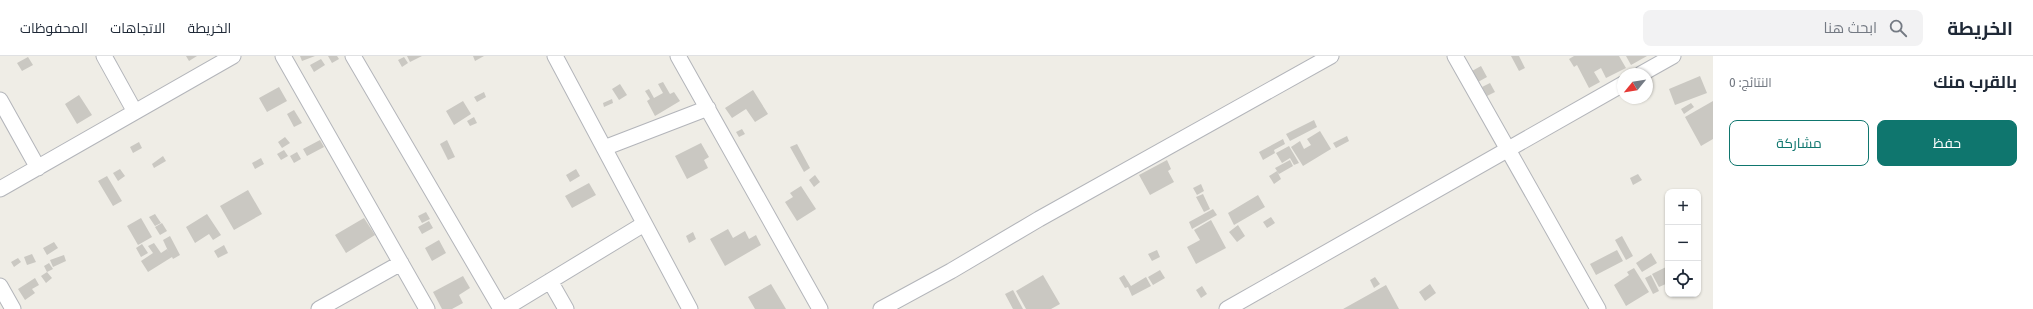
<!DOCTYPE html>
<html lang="ar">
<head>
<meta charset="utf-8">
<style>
  body { margin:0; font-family:"Fira Sans Condensed",Cairo,sans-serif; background:#f2f2f3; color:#1f2937; direction:rtl }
  .controls { position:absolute; right:12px; bottom:12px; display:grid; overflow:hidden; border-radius:8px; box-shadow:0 1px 3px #0004 }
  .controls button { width:36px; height:36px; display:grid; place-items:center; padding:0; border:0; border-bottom:1px solid #e0e1e3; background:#fff; color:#1f2937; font:20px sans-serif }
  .compass { position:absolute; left:1617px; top:12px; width:36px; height:36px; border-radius:50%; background:#fff; box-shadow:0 1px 3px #0004; rotate:240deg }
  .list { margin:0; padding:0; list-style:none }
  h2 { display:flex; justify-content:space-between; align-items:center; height:52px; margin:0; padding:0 16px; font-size:17px }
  h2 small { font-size:13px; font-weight:400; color:#747a83 }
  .actions { display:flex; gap:8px; padding:12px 16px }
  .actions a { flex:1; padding:9px 0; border:1px solid #0f766e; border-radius:8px; text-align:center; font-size:14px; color:#0f766e }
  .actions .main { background:#0f766e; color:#fff }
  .icon { flex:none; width:22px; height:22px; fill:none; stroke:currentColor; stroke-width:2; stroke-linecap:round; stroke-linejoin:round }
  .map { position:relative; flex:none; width:1713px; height:253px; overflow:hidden; direction:ltr }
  header { display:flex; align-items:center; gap:24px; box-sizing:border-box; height:56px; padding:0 20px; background:#fff; border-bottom:1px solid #e0e1e3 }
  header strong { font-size:19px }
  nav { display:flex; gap:22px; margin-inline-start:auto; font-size:14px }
  .search { width:280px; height:36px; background:#f2f2f3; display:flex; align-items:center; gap:10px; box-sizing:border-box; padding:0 14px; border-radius:8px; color:#747a83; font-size:15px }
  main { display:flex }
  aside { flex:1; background:#fff }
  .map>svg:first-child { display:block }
  .building { fill:#cac8c2 }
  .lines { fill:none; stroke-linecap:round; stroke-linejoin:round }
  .minor-casing { stroke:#b3b5ba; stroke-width:17 }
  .minor { stroke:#fff; stroke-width:15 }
</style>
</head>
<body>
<header>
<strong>الخريطة</strong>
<div class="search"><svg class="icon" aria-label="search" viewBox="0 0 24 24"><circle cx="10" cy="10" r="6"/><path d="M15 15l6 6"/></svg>ابحث هنا</div>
<nav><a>الخريطة</a><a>الاتجاهات</a><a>المحفوظات</a></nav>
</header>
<main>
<aside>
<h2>بالقرب منك<small>النتائج: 0</small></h2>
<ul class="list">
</ul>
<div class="actions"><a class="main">حفظ</a><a>مشاركة</a></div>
</aside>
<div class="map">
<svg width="1713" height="253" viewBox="0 0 1713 253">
  <rect width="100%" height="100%" fill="#efede6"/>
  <path class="building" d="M 186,0 L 197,0 L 189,5 Z
    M 300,0 L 315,0 L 302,5 Z
    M 328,0 L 337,0 L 339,3 L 332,7 Z
    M 407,0 L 422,0 L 410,6 Z
    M 473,0 L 484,0 L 475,5 Z
    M 1511,0 L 1519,0 L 1525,12 L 1519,15 Z
    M 1574,0 L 1619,0 L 1626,12 L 1606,22 L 1601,12 L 1594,16 L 1600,26 L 1589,32 L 1577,9 L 1574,11 L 1569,3 Z
    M 1626,0 L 1647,0 L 1631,9 Z
    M 28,1 L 33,9 L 22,15 L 17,7 Z
    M 404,1 L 408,7 L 402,11 L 398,4 Z
    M 321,3 L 325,9 L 314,16 L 310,9 Z
    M 1481,10 L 1487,21 L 1478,26 L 1472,15 Z
    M 1700,20 L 1707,37 L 1675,49 L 1669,33 Z
    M 663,26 L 670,38 L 674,36 L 680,45 L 655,60 L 647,45 L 650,43 L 645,35 L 649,33 L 654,42 L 663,37 L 658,28 Z
    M 1490,27 L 1495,36 L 1487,40 L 1482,31 Z
    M 620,28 L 627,39 L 619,44 L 612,33 Z
    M 279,31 L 287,45 L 267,56 L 259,42 Z
    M 753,34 L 768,58 L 755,66 L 746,53 L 732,62 L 725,52 Z
    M 484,36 L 486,41 L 477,46 L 474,41 Z
    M 79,39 L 92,59 L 77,68 L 65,48 Z
    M 612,43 L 613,47 L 604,51 L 603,47 Z
    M 463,45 L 471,58 L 454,69 L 446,55 Z
    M 1713,45 L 1713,83 L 1701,90 L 1685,61 Z
    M 1691,47 L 1694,51 L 1684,58 L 1681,53 Z
    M 294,54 L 302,67 L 294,71 L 287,58 Z
    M 474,61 L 477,67 L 470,70 L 467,65 Z
    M 1314,64 L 1317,71 L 1290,85 L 1286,78 Z
    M 742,73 L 745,78 L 739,81 L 736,76 Z
    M 1320,75 L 1331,93 L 1303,110 L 1291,91 L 1300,85 L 1304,93 L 1311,89 L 1307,83 Z
    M 1347,80 L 1349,85 L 1336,92 L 1333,87 Z
    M 285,81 L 290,87 L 282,92 L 278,86 Z
    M 1283,83 L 1285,88 L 1274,94 L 1275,97 L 1263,104 L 1259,96 Z
    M 320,84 L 324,91 L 307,100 L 303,93 Z
    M 447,84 L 455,101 L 448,104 L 440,88 Z
    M 139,86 L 142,92 L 133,97 L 130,91 Z
    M 701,87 L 709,101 L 704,104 L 708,112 L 687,123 L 675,100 Z
    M 797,88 L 810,112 L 804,116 L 790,91 Z
    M 1289,90 L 1299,107 L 1294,109 L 1290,102 L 1282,107 L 1276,97 Z
    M 284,94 L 288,100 L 281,104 L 277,98 Z
    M 297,96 L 301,103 L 294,107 L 290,100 Z
    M 163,100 L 166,105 L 154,112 L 152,108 Z
    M 261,102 L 264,108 L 255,113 L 252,107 Z
    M 1167,104 L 1171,113 L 1168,115 L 1174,126 L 1150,139 L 1139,119 Z
    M 1290,104 L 1293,110 L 1279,118 L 1275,112 Z
    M 120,113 L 125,120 L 118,125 L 113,117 Z
    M 576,113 L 580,120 L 570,126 L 566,119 Z
    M 1277,115 L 1281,123 L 1274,128 L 1269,120 Z
    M 1638,118 L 1642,124 L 1633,129 L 1630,122 Z
    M 815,119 L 820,126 L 814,131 L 809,124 Z
    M 107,120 L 122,145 L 113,150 L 98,125 Z
    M 589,127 L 596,139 L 572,152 L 565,140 Z
    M 1201,128 L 1204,135 L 1197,139 L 1193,132 Z
    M 801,130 L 816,153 L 797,165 L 785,146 L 793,141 L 790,137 Z
    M 248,134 L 262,158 L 234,174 L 220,150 Z
    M 1203,138 L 1210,153 L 1204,156 L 1196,141 Z
    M 1258,139 L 1265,151 L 1234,169 L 1228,157 Z
    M 1213,153 L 1217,159 L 1192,173 L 1189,166 Z
    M 426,156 L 430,163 L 422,167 L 418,160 Z
    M 155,158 L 161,167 L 155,170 L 149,161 Z
    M 207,158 L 221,179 L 213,184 L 209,178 L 195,187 L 186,171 Z
    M 1271,161 L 1275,167 L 1267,172 L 1263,166 Z
    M 141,162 L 152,181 L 138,189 L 127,170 Z
    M 364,162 L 375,179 L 346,197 L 335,179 Z
    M 1211,164 L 1226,192 L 1196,208 L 1187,191 L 1200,184 L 1194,174 Z
    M 429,165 L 433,172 L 422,178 L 418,171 Z
    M 162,167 L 167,175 L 160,179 L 155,171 Z
    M 1238,169 L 1245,180 L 1237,186 L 1229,176 Z
    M 728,173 L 733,182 L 745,175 L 749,183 L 756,179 L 761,189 L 725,210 L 710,183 Z
    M 693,176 L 696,183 L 689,187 L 686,180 Z
    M 170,180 L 180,199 L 173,203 L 172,201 L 148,216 L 141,205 L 153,197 L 148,190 L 154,187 L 161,197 L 167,193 L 169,197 L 163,184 Z
    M 1622,180 L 1633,200 L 1626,204 L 1615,184 Z
    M 439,184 L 446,197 L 432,205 L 425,192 Z
    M 54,186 L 58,192 L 47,199 L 43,192 Z
    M 142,188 L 148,197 L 141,201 L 136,192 Z
    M 224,189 L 228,197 L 218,202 L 214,195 Z
    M 1157,194 L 1160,201 L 1152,205 L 1148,198 Z
    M 1617,194 L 1623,205 L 1596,219 L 1590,208 Z
    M 1651,197 L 1657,207 L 1642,216 L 1636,207 Z
    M 32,198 L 36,206 L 27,209 L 24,201 Z
    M 64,199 L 66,205 L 53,211 L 50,204 Z
    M 18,202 L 21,206 L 14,211 L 11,206 Z
    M 49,207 L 53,213 L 47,216 L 52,222 L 46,227 L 41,220 L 47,216 L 44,210 Z
    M 1666,211 L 1668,227 L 1659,231 L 1652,218 Z
    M 1634,212 L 1649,236 L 1626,250 L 1614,229 L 1629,219 L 1627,216 Z
    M 1160,214 L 1165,222 L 1153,229 L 1148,221 Z
    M 1043,219 L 1060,248 L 1051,253 L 1026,253 L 1016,235 Z
    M 1124,219 L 1131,230 L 1146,221 L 1151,230 L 1132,240 L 1128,231 L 1125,232 L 1119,222 Z
    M 1651,219 L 1659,235 L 1653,238 L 1645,222 Z
    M 463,220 L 470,232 L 459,239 L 463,247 L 452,253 L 442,253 L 433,236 Z
    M 1375,221 L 1380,228 L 1374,232 L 1370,224 Z
    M 35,222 L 39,229 L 32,233 L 35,237 L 25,244 L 18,233 Z
    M 771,228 L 786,253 L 755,253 L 748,241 Z
    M 1430,228 L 1436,237 L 1425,245 L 1419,236 Z
    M 1386,229 L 1399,253 L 1343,253 Z
    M 1202,230 L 1207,238 L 1201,242 L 1196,234 Z
    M 1013,234 L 1023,253 L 1013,253 L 1005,238 Z"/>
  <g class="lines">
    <defs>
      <path id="minor" d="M 104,0 L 135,56
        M 283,0 L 427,253
        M 353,0 L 501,253
        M 555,0 L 690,253
        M 678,0 L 820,253
        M 1455,0 L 1598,253
        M 1641,18 L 1673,0
        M 0,44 L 38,112
        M 604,92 L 708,52
        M 0,133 L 233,0
        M 550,225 L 566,253
        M 0,230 L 13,253
        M 319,253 L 401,207
        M 504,253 L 644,168
        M 881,253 L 951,215 L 1039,163 L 1331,0
        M 1227,253 L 1623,28"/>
    </defs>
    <use href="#minor" class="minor-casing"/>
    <use href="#minor" class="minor"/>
  </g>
</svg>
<div class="controls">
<button>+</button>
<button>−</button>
<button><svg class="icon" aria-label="locate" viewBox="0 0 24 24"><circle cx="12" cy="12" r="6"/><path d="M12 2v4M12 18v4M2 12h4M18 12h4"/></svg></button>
</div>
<svg class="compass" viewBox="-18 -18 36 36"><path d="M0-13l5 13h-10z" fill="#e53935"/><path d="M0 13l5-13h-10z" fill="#747a83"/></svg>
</div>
</main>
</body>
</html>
